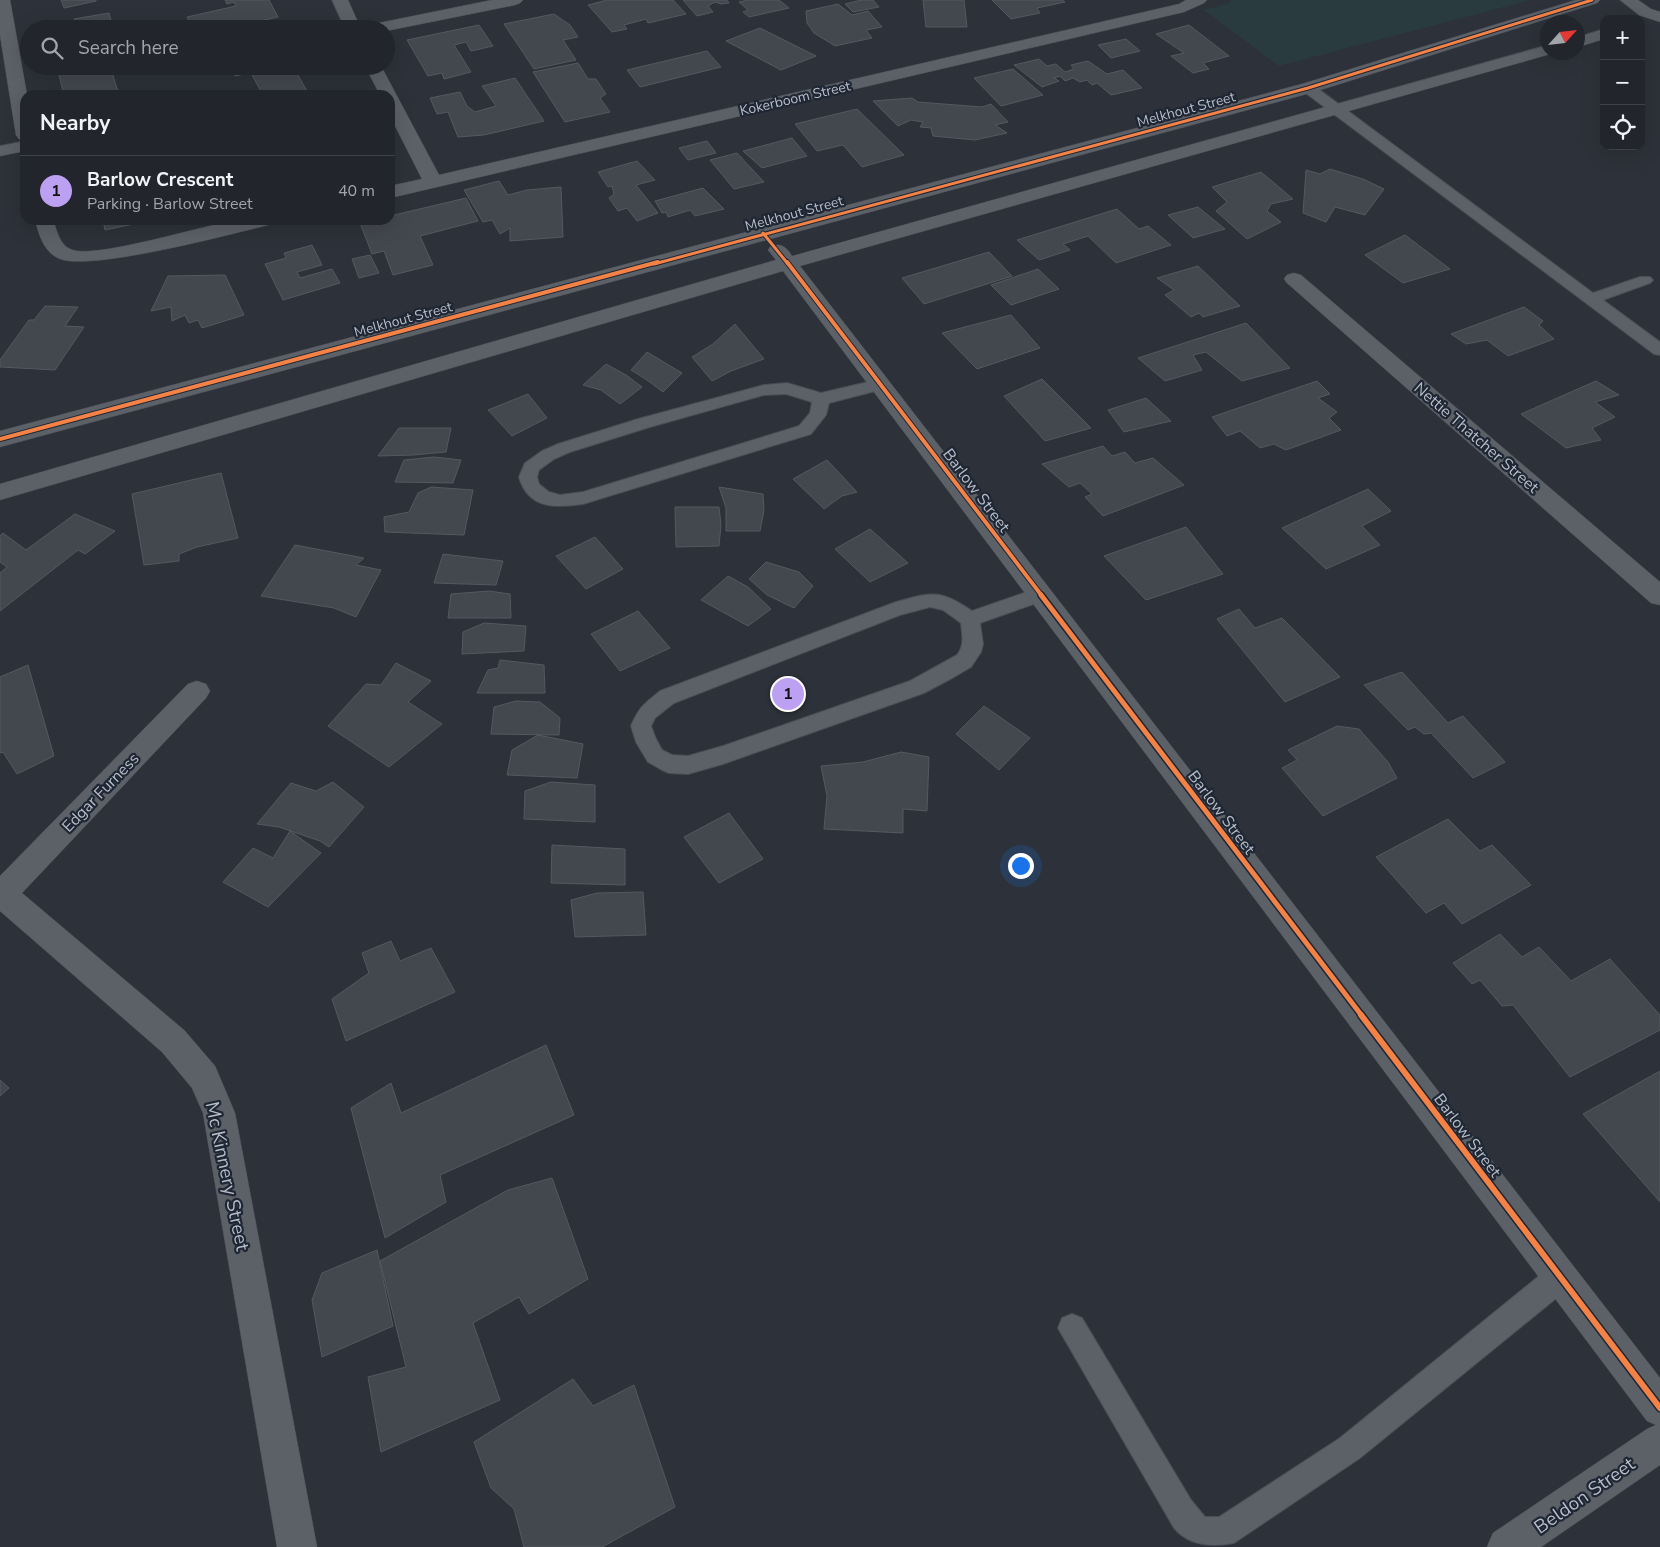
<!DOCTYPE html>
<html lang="en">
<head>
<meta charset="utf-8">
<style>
  body { margin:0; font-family:"Nunito Sans",sans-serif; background:#2e3137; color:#f1f3f6 }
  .controls { position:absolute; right:15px; top:15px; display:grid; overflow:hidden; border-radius:10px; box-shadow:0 5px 20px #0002 }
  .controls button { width:45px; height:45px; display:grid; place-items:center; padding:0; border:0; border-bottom:1px solid #3f4247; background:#22252b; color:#f1f3f6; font:25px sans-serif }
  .compass { position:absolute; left:1540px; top:15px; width:45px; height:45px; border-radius:50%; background:#22252b; box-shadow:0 5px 20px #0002; rotate:63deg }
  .you { position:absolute; left:1020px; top:865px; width:18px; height:18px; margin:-12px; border:4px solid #fff; border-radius:50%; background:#1a73e8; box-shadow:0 0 0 8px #1a73e833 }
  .badge { display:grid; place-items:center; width:32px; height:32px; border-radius:50%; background:#bca0f2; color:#111; font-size:16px; font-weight:700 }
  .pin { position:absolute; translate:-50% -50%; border:2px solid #fff; box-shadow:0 1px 5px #0006 }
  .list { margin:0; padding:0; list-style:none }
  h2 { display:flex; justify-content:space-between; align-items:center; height:65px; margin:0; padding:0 20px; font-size:21px }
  h2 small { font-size:16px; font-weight:400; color:#a2a5a9 }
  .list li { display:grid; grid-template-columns:32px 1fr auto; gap:15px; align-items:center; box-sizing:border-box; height:70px; padding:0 20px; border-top:1px solid #3f4247 }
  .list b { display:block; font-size:19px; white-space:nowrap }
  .list p { margin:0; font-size:16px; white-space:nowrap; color:#a2a5a9 }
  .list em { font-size:16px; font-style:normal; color:#a2a5a9 }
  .icon { flex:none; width:28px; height:28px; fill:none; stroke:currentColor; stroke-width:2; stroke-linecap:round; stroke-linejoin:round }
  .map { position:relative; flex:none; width:1660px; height:1547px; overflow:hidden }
  .search { position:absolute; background:#22252b; box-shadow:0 5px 20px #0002; left:20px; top:20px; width:375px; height:55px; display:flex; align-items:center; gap:12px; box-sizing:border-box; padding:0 18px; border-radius:28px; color:#a2a5a9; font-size:19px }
  .panel { position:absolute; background:#22252b; box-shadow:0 5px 20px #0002; left:20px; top:90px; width:375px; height:135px; border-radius:15px }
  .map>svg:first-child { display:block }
  .green { fill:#293b3f }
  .building { fill:#43474e; stroke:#545961 }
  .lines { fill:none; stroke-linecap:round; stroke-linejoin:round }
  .service-casing { stroke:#4a4d54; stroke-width:2 }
  .minor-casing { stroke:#4a4d54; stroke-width:1 }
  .service { fill:#5c6067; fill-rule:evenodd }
  .minor { fill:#5c6067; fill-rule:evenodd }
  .cycleway-far3-casing { stroke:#1f2734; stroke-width:5 }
  .cycleway-far2-casing { stroke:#1f2734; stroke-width:6 }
  .cycleway-far1-casing { stroke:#1f2734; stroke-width:8 }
  .cycleway-casing { stroke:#1f2734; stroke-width:9 }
  .cycleway-far3 { stroke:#f48246; stroke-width:3 }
  .cycleway-far2 { stroke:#f48246; stroke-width:4 }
  .cycleway-far1 { stroke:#f48246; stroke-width:5 }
  .cycleway { stroke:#f48246; stroke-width:6 }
  .labels { text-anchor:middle; stroke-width:4.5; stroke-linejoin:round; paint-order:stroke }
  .far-street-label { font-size:14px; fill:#b7bdc9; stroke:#1f2734 }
  .street-label { font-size:16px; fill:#b7bdc9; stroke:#1f2734 }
  .near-street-label { font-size:19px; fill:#b7bdc9; stroke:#1f2734 }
</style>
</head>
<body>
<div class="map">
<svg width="1660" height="1547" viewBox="0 0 1660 1547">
  <rect width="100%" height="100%" fill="#2d3139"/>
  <path class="green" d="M 1231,0 L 1531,0 L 1279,66 L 1204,10 L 1229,3 Z"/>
  <path class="building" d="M 61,0 L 96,0 L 96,1 L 64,8 Z
    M 225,0 L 269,0 L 278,17 L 225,29 L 186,29 L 184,26 L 191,25 L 187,17 L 236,6 L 234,2 L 227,4 Z
    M 607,0 L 673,0 L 686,14 L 648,23 L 646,19 L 624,25 L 627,29 L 612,32 L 588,5 Z
    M 683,0 L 727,0 L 729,3 L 721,4 L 715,2 L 708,6 L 713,12 L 697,16 Z
    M 748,0 L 779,0 L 789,8 L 749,17 L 743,12 L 748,10 L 739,2 Z
    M 861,0 L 873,0 L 879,7 L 853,12 L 845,4 Z
    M 923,0 L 964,0 L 967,27 L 926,27 Z
    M 992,0 L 1062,0 L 1065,2 L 1037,8 L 1040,13 L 1011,19 Z
    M 838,4 L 852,15 L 868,11 L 882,27 L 866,30 L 872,38 L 835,46 L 814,33 L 807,23 L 806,11 Z
    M 109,13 L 113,29 L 62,29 L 62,27 L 75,24 L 74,19 Z
    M 554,14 L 570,25 L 578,37 L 563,40 L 576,60 L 534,69 L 504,24 Z
    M 479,25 L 493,46 L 471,51 L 466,42 L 454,45 L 471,72 L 444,79 L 442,73 L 428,76 L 407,40 Z
    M 1189,25 L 1229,56 L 1203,63 L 1209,69 L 1193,73 L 1171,56 L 1184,53 L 1156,34 Z
    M 760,28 L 816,56 L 781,70 L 726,41 Z
    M 1126,39 L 1140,51 L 1111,58 L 1098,45 Z
    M 707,51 L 721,67 L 640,87 L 627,70 Z
    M 1039,59 L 1047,66 L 1056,64 L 1065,72 L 1074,69 L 1071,65 L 1088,61 L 1107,74 L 1123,70 L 1142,88 L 1111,95 L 1097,83 L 1092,85 L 1087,80 L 1080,82 L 1073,78 L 1065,81 L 1060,76 L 1054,78 L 1059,81 L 1042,87 L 1014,65 Z
    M 578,63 L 588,79 L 596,79 L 606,94 L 600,98 L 610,112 L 565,122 L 533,72 Z
    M 62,66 L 110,66 L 119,95 L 64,95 L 57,67 Z
    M 232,66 L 281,66 L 235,76 Z
    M 287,66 L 293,66 L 309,95 L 262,95 L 263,95 L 252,75 Z
    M 1013,69 L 1043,95 L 1001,106 L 974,78 Z
    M 515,78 L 544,121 L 484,135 L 458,137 L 448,112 L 437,114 L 430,98 L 460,92 L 467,106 L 475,112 L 496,106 L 482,86 Z
    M 912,98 L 918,102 L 982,107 L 991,104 L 1008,122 L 995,125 L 1007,133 L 975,140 L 933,136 L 931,128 L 920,127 L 923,122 L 911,120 L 898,126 L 873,101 Z
    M 857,109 L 904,155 L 862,167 L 843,145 L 817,151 L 795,124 Z
    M 792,138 L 807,156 L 762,168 L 743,151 Z
    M 707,141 L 716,153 L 688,160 L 679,148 Z
    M 737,153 L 764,182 L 734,189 L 710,160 Z
    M 637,161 L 655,180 L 636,185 L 658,213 L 637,221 L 627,208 L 618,211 L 609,198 L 614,194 L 612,186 L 608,187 L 598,172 Z
    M 1330,169 L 1363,179 L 1384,189 L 1365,215 L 1335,207 L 1326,222 L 1303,213 L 1306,170 L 1320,174 Z
    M 1261,172 L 1293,199 L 1271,204 L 1267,211 L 1281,222 L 1247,239 L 1216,211 L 1227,202 L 1212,187 Z
    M 499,181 L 508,195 L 527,190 L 561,187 L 563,237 L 510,241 L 510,228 L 500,234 L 492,220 L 483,222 L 464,190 Z
    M 703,188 L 724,209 L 695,216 L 690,210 L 668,217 L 666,212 L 662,213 L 655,201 Z
    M 466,198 L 478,221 L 420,236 L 433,265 L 393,275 L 384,251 L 372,254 L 360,223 L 373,220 L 390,220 L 390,216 Z
    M 1198,207 L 1225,229 L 1193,238 L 1168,215 Z
    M 1117,209 L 1139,229 L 1148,226 L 1171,245 L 1116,263 L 1088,236 L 1063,244 L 1070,250 L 1039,260 L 1017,240 Z
    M 103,220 L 153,220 L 105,230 Z
    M 1405,235 L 1450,269 L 1403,283 L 1365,255 Z
    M 312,245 L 322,265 L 297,272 L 300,278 L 332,269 L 340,283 L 283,300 L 265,264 L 286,258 L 284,253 Z
    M 989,252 L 1012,276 L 924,304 L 902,278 Z
    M 370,255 L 379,273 L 359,278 L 352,259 Z
    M 1198,266 L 1240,306 L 1203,317 L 1199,313 L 1191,317 L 1165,295 L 1174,290 L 1157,278 Z
    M 1038,269 L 1059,289 L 1011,305 L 991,285 Z
    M 225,275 L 244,315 L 202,328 L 198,320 L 189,323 L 185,315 L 172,321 L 171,307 L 151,311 L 168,276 Z
    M 45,306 L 78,307 L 65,326 L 84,327 L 55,370 L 0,367 L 0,360 L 29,320 L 34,320 Z
    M 1524,307 L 1543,321 L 1539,325 L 1554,339 L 1508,356 L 1487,340 L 1466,344 L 1451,334 Z
    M 1011,315 L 1040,348 L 977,369 L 942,333 Z
    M 1246,323 L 1290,368 L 1242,381 L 1206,352 L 1193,355 L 1202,370 L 1165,381 L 1138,358 Z
    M 735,324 L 764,359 L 731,371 L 712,381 L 692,357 L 713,344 Z
    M 647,352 L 682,373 L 663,392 L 647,380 L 631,370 Z
    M 606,364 L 626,375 L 642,387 L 620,404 L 601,390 L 583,385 Z
    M 1042,379 L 1091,428 L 1045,441 L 1004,396 Z
    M 1317,381 L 1330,394 L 1318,398 L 1337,412 L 1329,418 L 1341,430 L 1286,450 L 1274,444 L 1260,448 L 1240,431 L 1227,436 L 1212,417 Z
    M 1596,381 L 1619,395 L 1595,402 L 1615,417 L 1592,428 L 1601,440 L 1566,448 L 1521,414 Z
    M 528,394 L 547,418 L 512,436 L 488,410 Z
    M 1146,398 L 1171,421 L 1124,432 L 1108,410 Z
    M 399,428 L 451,428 L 446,452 L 414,455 L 378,456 Z
    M 1103,446 L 1112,456 L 1125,452 L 1135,463 L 1153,458 L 1184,485 L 1103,516 L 1085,497 L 1092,494 L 1080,483 L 1069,487 L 1042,464 Z
    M 434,457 L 461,460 L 453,483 L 395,482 L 404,460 Z
    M 827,460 L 857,492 L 842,496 L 824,509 L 793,479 Z
    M 221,473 L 238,538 L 197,547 L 179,554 L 179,561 L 144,565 L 132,494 Z
    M 431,487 L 473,490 L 464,535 L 385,532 L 384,517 L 409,512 L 418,493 Z
    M 719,487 L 763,494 L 764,510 L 760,531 L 726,531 L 726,508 Z
    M 1368,489 L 1391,511 L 1362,526 L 1380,545 L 1326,569 L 1282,528 Z
    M 675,507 L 719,507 L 721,525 L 719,546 L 676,547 Z
    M 75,514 L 115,531 L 85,554 L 78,550 L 0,611 L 0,573 L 7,567 L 0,562 L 0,536 L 3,533 L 26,550 Z
    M 1186,527 L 1223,574 L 1146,600 L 1104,556 Z
    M 870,529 L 908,563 L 870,582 L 835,549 Z
    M 595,537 L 623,569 L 586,589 L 556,556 Z
    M 295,545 L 364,558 L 356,565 L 381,570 L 356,617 L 334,608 L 261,596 Z
    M 443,554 L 503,561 L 496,585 L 434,583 Z
    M 766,562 L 799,572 L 813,586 L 794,608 L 767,595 L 749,579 Z
    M 728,576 L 748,587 L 771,609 L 748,626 L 701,600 Z
    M 489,591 L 510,594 L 511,618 L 448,618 L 451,594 Z
    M 1239,609 L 1255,628 L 1282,618 L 1340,677 L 1285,702 L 1217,619 Z
    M 638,611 L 670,648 L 620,671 L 591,634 Z
    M 484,623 L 526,626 L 524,651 L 462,654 L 463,632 Z
    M 500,660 L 544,665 L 545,693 L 477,693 L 488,670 L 498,668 Z
    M 396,663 L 431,681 L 408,702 L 442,724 L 389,767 L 328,726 L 366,684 L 381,685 Z
    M 28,665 L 54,756 L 17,774 L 3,752 L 0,753 L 0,677 Z
    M 1402,672 L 1448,723 L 1463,716 L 1505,762 L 1473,778 L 1431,733 L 1424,734 L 1415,727 L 1408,730 L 1364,685 Z
    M 516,701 L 540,702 L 560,718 L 559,735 L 491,734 L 494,707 Z
    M 984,706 L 1030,738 L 999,770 L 956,734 Z
    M 1337,726 L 1359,729 L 1388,762 L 1397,778 L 1323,816 L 1282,768 L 1297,760 L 1288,750 Z
    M 538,735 L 583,744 L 577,778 L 507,775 L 512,750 Z
    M 901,752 L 929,757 L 927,811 L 903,809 L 903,833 L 824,829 L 827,796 L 821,766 L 863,762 Z
    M 333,782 L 364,807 L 329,847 L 320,841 L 279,827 L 257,824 L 291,783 L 316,791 Z
    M 551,782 L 595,785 L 595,822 L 524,819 L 525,791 Z
    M 729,813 L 763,859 L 719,883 L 684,837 Z
    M 1448,819 L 1480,851 L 1492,845 L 1531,885 L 1462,924 L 1444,903 L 1426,913 L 1376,857 Z
    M 290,831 L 321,853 L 268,907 L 223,882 L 253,848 L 273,858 Z
    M 552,845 L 625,849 L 625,885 L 551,883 Z
    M 643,892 L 646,935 L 575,937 L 571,900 L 597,893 Z
    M 1500,934 L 1522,957 L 1539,947 L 1571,981 L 1610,959 L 1660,1015 L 1660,1030 L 1570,1077 L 1513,1005 L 1502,1006 L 1480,980 L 1472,984 L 1453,963 Z
    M 391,941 L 400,961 L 431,948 L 455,992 L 346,1041 L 332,999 L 369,973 L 362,953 Z
    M 546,1045 L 574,1115 L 440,1175 L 446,1202 L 385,1238 L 351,1108 L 391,1083 L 401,1113 Z
    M 1660,1071 L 1660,1202 L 1583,1114 Z
    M 0,1080 L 9,1088 L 0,1096 Z
    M 552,1178 L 588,1279 L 529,1314 L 519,1297 L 473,1323 L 500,1400 L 381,1452 L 368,1377 L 406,1367 L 380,1261 L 508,1190 Z
    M 377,1250 L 393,1326 L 322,1357 L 312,1300 L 322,1273 Z
    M 573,1379 L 593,1406 L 634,1385 L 675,1507 L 602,1547 L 524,1547 L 514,1509 L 491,1488 L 474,1442 Z"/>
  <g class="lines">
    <defs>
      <path id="service" d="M 1308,84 L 1313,85 L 1593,293 L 1640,277 L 1650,277 L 1653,280 L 1650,283 L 1603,300 L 1660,342 L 1660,355 L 1654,354 L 1303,91 L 1301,88 Z
        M 881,379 L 887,380 L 889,384 L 887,388 L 829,403 L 826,415 L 811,434 L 583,504 C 555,508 528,509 519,477 L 525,463 L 542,451 L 558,444 L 638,419 L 764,385 L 787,383 L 821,393 ZM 786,394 L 812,402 L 810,413 L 799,426 L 583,492 L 560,495 L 549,492 L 539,484 L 537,477 L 539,470 L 554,459 L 570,452 L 650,427 L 764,395 Z
        M 1041,587 L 1048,589 L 1051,594 L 1048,599 L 980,623 L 983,644 L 981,652 L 971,667 L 954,677 L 924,693 L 723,764 L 688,774 L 669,773 L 662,770 L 648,762 L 636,742 L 631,726 C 640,706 643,705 660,691 L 896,602 C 932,592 940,589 972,611 ZM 930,607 L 943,610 L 961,623 C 962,635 965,645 957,655 L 910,681 L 723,746 L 688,756 L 672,755 L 662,750 L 656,739 L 651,726 L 655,718 L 674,703 L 900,615 Z
        M 1560,1263 L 1570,1267 L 1574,1277 L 1570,1287 L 1360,1458 L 1234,1543 C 1212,1547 1189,1546 1174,1528 L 1058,1328 L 1062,1318 L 1072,1314 L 1082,1318 L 1191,1500 L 1205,1517 L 1219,1517 L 1340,1438 L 1550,1267 Z"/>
      <path id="minor" d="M 0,0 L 10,0 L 27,95 L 25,95 L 25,140 L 19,139 L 16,135 L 0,35 Z
        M 332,0 L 348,0 L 361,29 L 345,29 Z
        M 492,0 L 523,0 L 520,3 L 515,5 L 386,31 L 386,29 L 366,29 L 368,26 L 374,24 Z
        M 1186,0 L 1207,0 L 1204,3 L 1184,12 L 390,198 L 390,186 L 422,179 L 390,116 L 390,95 L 380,95 L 365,66 L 381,66 L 439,175 L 1179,4 Z
        M 1576,0 L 1600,0 L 1597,3 L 1314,92 L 0,447 L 0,431 L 1302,84 Z
        M 1620,0 L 1638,0 L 1651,9 L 1660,12 L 1660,22 L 1639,15 Z
        M 1604,29 L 1604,39 L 1578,47 L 1578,37 Z
        M 1548,45 L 1548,52 L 1554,53 L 800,266 L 1660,1378 L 1660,1465 L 1541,1547 L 1487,1547 L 1493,1533 L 1647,1429 L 1656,1425 L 1647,1421 L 783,271 L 0,500 L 0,484 L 776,260 L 768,250 L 771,246 C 782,243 786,247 792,256 Z
        M 25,141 L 25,151 L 0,156 L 0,146 Z
        M 35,220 L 53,220 C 57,230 59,244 70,249 C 92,261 209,223 240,220 C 251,219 263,220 274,220 L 272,224 C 235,233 86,273 58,258 C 43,251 39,234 35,220 Z
        M 1294,273 L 1301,275 L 1660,582 L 1660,605 L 1651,603 L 1287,283 L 1284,279 L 1287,275 Z
        M 197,681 L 206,684 L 210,691 L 206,698 L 22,893 L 184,1030 L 215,1066 L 235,1113 L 317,1547 L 277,1547 L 203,1113 L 192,1088 L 162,1052 L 0,911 L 0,876 L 188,684 Z"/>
    </defs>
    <use href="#service" class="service-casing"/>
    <use href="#minor" class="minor-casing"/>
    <use href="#service" class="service"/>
    <use href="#minor" class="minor"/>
    <defs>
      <path id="cycleway-far3" d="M 763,233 L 788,264
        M 654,264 L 1308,88 L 1592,0"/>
      <path id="cycleway-far2" d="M 787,262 L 1042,596
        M 0,439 L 658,262"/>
      <path id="cycleway-far1" d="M 1041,595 L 1362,1016"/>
      <path id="cycleway" d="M 1361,1015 L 1660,1408"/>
    </defs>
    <use href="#cycleway-far3" class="cycleway-far3-casing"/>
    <use href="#cycleway-far2" class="cycleway-far2-casing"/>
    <use href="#cycleway-far1" class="cycleway-far1-casing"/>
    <use href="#cycleway" class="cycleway-casing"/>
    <use href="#cycleway-far3" class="cycleway-far3"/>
    <use href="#cycleway-far2" class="cycleway-far2"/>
    <use href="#cycleway-far1" class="cycleway-far1"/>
    <use href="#cycleway" class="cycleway"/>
  </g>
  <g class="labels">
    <g class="far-street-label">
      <text transform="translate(795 98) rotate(-13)" y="5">Kokerboom Street</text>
      <text transform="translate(1186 109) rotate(-15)" y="5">Melkhout Street</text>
      <text transform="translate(794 213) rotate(-15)" y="5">Melkhout Street</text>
      <text transform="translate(403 319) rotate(-15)" y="5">Melkhout Street</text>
    </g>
    <g class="street-label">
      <text transform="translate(1477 437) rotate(41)" y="6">Nettie Thatcher Street</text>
      <text transform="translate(977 490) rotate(53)" y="6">Barlow Street</text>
      <text transform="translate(100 792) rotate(-46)" y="6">Edgar Furness</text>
      <text transform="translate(1222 812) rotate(53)" y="6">Barlow Street</text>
      <text transform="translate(1468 1135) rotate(53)" y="6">Barlow Street</text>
    </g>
    <g class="near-street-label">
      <text transform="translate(228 1176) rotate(78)" y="7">Mc Kinnery Street</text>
      <text transform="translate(1584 1495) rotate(-35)" y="7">Beldon Street</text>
    </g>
  </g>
</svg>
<div class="controls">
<button>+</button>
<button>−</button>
<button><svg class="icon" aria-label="locate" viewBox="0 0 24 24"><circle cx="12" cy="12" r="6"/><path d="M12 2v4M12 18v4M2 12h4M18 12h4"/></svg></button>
</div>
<svg class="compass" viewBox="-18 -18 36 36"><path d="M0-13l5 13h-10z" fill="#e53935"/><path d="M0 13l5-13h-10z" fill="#a2a5a9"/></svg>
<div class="you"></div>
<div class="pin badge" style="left:788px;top:694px">1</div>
<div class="search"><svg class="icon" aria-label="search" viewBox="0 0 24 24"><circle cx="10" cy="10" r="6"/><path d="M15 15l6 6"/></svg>Search here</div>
<section class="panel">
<h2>Nearby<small></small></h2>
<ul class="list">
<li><span class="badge">1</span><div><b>Barlow Crescent</b><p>Parking · Barlow Street</p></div><em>40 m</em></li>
</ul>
</section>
</div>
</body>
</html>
